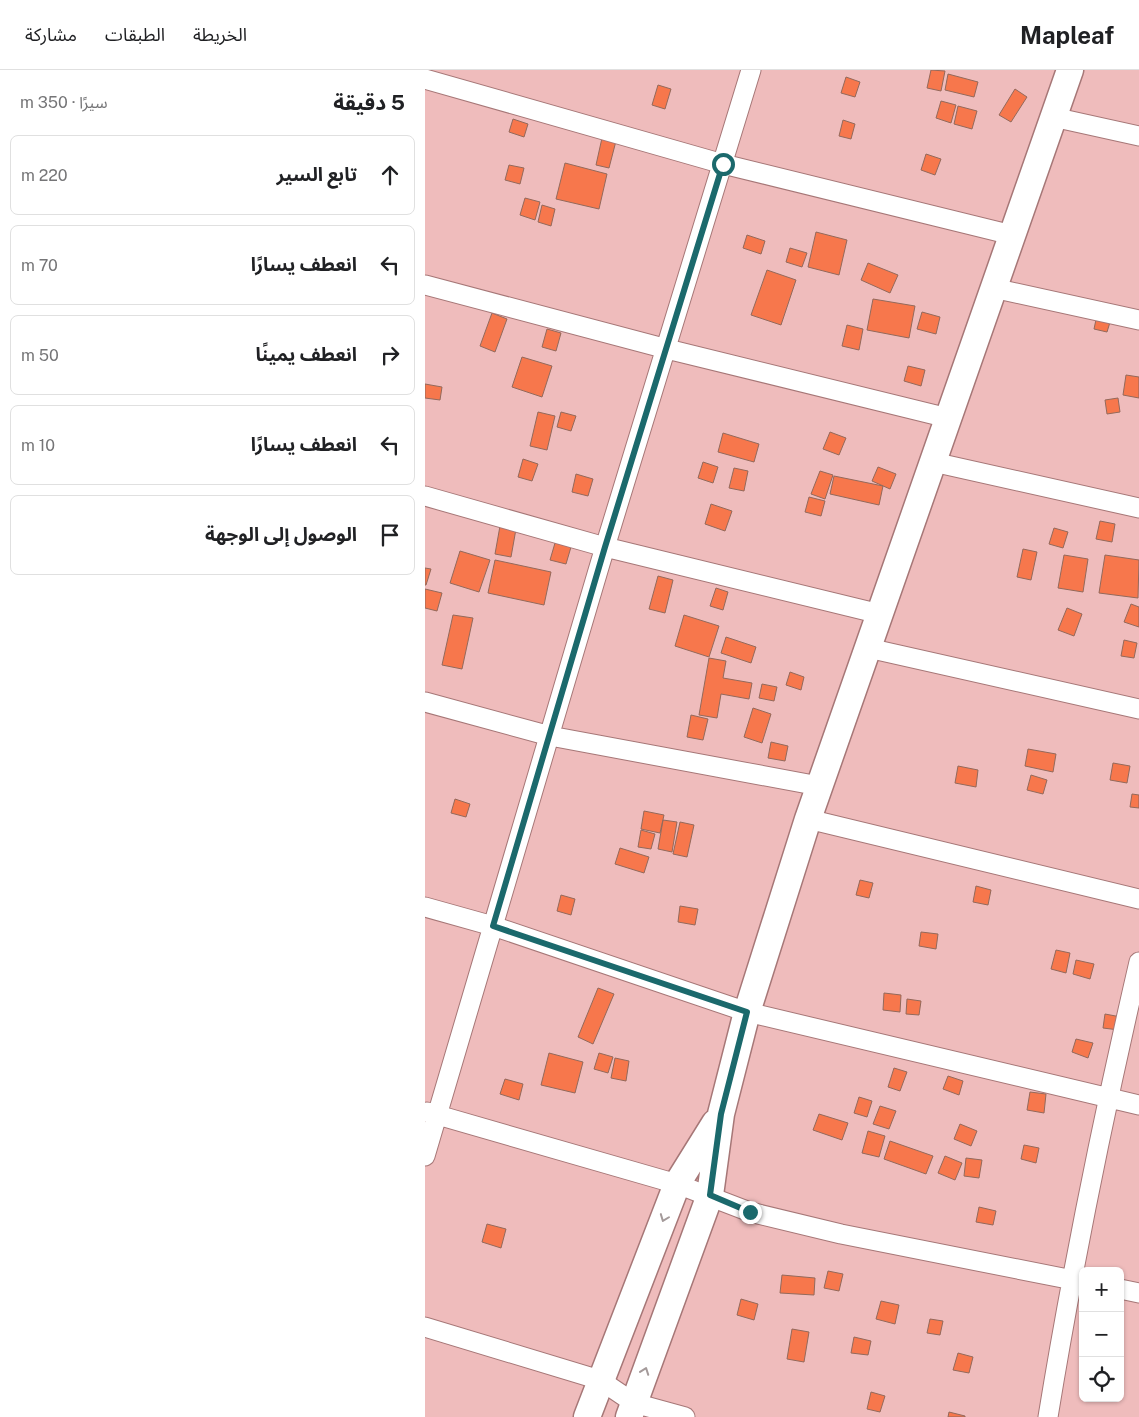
<!DOCTYPE html>
<html lang="ar">
<head>
<meta charset="utf-8">
<style>
  body { margin:0; font-family:"Public Sans","Noto Sans Arabic",sans-serif; background:#f2f2f2; color:#202124; direction:rtl }
  .controls { position:absolute; right:15px; bottom:15px; display:grid; overflow:hidden; border-radius:8px; box-shadow:0 1px 4px #0004 }
  .controls button { width:45px; height:45px; display:grid; place-items:center; padding:0; border:0; border-bottom:1px solid #e0e0e0; background:#fff; color:#202124; font:25px sans-serif }
  .stop { position:absolute; width:15px; height:15px; margin:-11px; border:4px solid #1b696c; border-radius:50%; background:#fff }
  .stop.end { background:#1b696c; border-color:#fff; box-shadow:0 1px 5px #0008 }
  .list { margin:0; padding:0; list-style:none }
  h2 { display:flex; justify-content:space-between; align-items:center; height:65px; margin:0; padding:0 20px; font-size:21px }
  h2 small { font-size:16px; font-weight:400; color:#757577 }
  .list li { display:grid; grid-template-columns:32px 1fr auto; gap:15px; align-items:center; box-sizing:border-box; height:80px; margin:0 10px 10px; padding:0 10px; border:1px solid #e0e0e0; border-radius:8px }
  .list b { display:block; font-size:19px; white-space:nowrap }
  .list em { font-size:16px; font-style:normal; color:#757577 }
  .icon { flex:none; width:28px; height:28px; fill:none; stroke:currentColor; stroke-width:2; stroke-linecap:round; stroke-linejoin:round }
  .map { position:relative; flex:none; width:714px; height:1347px; overflow:hidden; direction:ltr }
  header { display:flex; align-items:center; gap:30px; box-sizing:border-box; height:70px; padding:0 25px; background:#fff; border-bottom:1px solid #e0e0e0 }
  header strong { font-size:24px }
  nav { display:flex; gap:28px; margin-inline-start:auto; font-size:18px }
  main { display:flex }
  aside { flex:1; background:#fff }
  .map>svg:first-child { display:block }
  .building { fill:#f7774c; stroke:#93695b }
  .lines { fill:none; stroke-linecap:round; stroke-linejoin:round }
  .street-casing { stroke:#a67777; stroke-width:21 }
  .secondary-casing { stroke:#a67777; stroke-width:29 }
  .street { stroke:#fff; stroke-width:19 }
  .secondary { stroke:#fff; stroke-width:26 }
  .oneway { stroke:#a49a9a }
  .route { stroke:#1b696c; stroke-width:6 }
</style>
</head>
<body>
<header>
<strong>Mapleaf</strong>
<nav><a>الخريطة</a><a>الطبقات</a><a>مشاركة</a></nav>
</header>
<main>
<div class="map">
<svg width="714" height="1347" viewBox="0 0 714 1347">
  <rect width="100%" height="100%" fill="#efbcbc"/>
  <path class="building" d="M 506,0 L 520,1 L 516,21 L 502,18 Z
    M 523,4 L 553,12 L 549,27 L 520,20 Z
    M 421,7 L 435,12 L 430,27 L 416,23 Z
    M 233,15 L 246,19 L 240,39 L 227,35 Z
    M 590,19 L 602,27 L 586,52 L 574,45 Z
    M 516,31 L 531,35 L 526,53 L 511,48 Z
    M 533,36 L 552,41 L 547,59 L 529,54 Z
    M 88,49 L 103,54 L 99,67 L 84,62 Z
    M 418,50 L 430,54 L 426,69 L 414,66 Z
    M 177,68 L 191,71 L 184,98 L 171,95 Z
    M 501,84 L 516,89 L 510,105 L 496,100 Z
    M 140,93 L 182,104 L 174,139 L 131,129 Z
    M 84,95 L 99,98 L 95,114 L 80,110 Z
    M 100,128 L 115,132 L 110,150 L 95,145 Z
    M 117,135 L 130,139 L 126,156 L 113,152 Z
    M 391,162 L 422,170 L 414,205 L 383,197 Z
    M 322,165 L 340,171 L 336,184 L 318,178 Z
    M 365,178 L 382,183 L 377,197 L 361,192 Z
    M 443,193 L 473,205 L 465,223 L 436,210 Z
    M 342,200 L 371,210 L 356,255 L 326,245 Z
    M 448,229 L 490,236 L 484,268 L 442,260 Z
    M 497,242 L 515,247 L 511,264 L 492,259 Z
    M 67,243 L 82,249 L 70,282 L 55,276 Z
    M 672,245 L 686,249 L 682,262 L 669,259 Z
    M 422,255 L 438,259 L 434,280 L 417,276 Z
    M 122,259 L 136,263 L 131,281 L 117,277 Z
    M 97,287 L 127,296 L 117,327 L 87,317 Z
    M 483,296 L 500,300 L 496,316 L 479,311 Z
    M 701,305 L 714,307 L 714,328 L 698,325 Z
    M 0,314 L 17,317 L 15,330 L 0,328 Z
    M 693,328 L 695,342 L 682,344 L 680,330 Z
    M 113,342 L 130,346 L 122,380 L 105,376 Z
    M 136,342 L 151,346 L 146,361 L 132,357 Z
    M 405,362 L 421,368 L 414,385 L 398,379 Z
    M 298,363 L 334,374 L 329,392 L 293,382 Z
    M 98,389 L 113,394 L 107,411 L 93,407 Z
    M 278,392 L 293,397 L 288,413 L 273,408 Z
    M 453,397 L 471,404 L 465,419 L 447,411 Z
    M 309,398 L 323,401 L 319,421 L 304,418 Z
    M 395,401 L 408,405 L 400,429 L 386,424 Z
    M 151,404 L 168,409 L 163,426 L 147,422 Z
    M 409,406 L 458,416 L 454,435 L 405,424 Z
    M 384,427 L 400,431 L 396,446 L 380,442 Z
    M 286,434 L 307,441 L 300,461 L 280,454 Z
    M 675,451 L 690,454 L 687,472 L 671,469 Z
    M 75,456 L 91,459 L 86,487 L 70,484 Z
    M 629,458 L 643,462 L 638,478 L 624,474 Z
    M 130,473 L 146,477 L 141,494 L 125,490 Z
    M 598,479 L 612,482 L 606,510 L 592,507 Z
    M 35,481 L 65,490 L 54,522 L 25,513 Z
    M 639,485 L 663,489 L 658,522 L 633,518 Z
    M 680,485 L 714,490 L 713,528 L 674,523 Z
    M 70,490 L 126,502 L 119,535 L 63,523 Z
    M 0,498 L 6,499 L 1,515 L 0,515 Z
    M 233,506 L 248,510 L 240,543 L 224,539 Z
    M 291,518 L 303,522 L 298,540 L 285,536 Z
    M 0,519 L 17,523 L 12,541 L 0,538 Z
    M 706,534 L 714,537 L 714,557 L 699,552 Z
    M 642,538 L 657,544 L 649,566 L 633,560 Z
    M 28,545 L 48,548 L 37,599 L 17,595 Z
    M 259,545 L 294,556 L 284,587 L 250,576 Z
    M 301,567 L 331,577 L 326,593 L 296,583 Z
    M 699,570 L 712,573 L 709,588 L 696,586 Z
    M 284,588 L 301,591 L 298,608 L 327,613 L 324,629 L 296,624 L 292,648 L 274,645 Z
    M 365,602 L 379,607 L 376,620 L 361,615 Z
    M 337,614 L 352,617 L 349,631 L 334,628 Z
    M 328,638 L 346,644 L 337,673 L 319,667 Z
    M 266,645 L 283,649 L 278,670 L 262,667 Z
    M 346,672 L 363,676 L 360,691 L 343,688 Z
    M 603,679 L 631,684 L 628,702 L 600,696 Z
    M 688,693 L 705,696 L 702,713 L 685,710 Z
    M 533,696 L 553,700 L 551,717 L 530,713 Z
    M 606,705 L 622,710 L 618,724 L 602,720 Z
    M 707,724 L 714,725 L 714,738 L 705,737 Z
    M 30,729 L 45,734 L 41,747 L 26,743 Z
    M 219,741 L 239,745 L 235,763 L 216,759 Z
    M 238,750 L 252,752 L 247,782 L 233,779 Z
    M 255,752 L 269,755 L 262,787 L 248,784 Z
    M 216,760 L 230,764 L 226,779 L 213,777 Z
    M 195,778 L 224,787 L 219,803 L 190,794 Z
    M 435,810 L 448,813 L 444,828 L 431,825 Z
    M 551,816 L 566,820 L 563,835 L 548,832 Z
    M 136,825 L 150,829 L 146,845 L 132,841 Z
    M 255,836 L 273,839 L 270,855 L 253,852 Z
    M 496,862 L 513,864 L 511,879 L 494,876 Z
    M 631,880 L 645,883 L 641,903 L 626,899 Z
    M 651,890 L 669,894 L 665,909 L 648,904 Z
    M 173,918 L 189,924 L 168,974 L 153,967 Z
    M 459,923 L 476,925 L 475,942 L 458,940 Z
    M 482,929 L 496,931 L 494,945 L 481,944 Z
    M 680,944 L 696,947 L 694,960 L 678,958 Z
    M 651,969 L 668,973 L 663,988 L 647,982 Z
    M 124,983 L 158,992 L 150,1023 L 116,1015 Z
    M 174,983 L 188,987 L 183,1003 L 169,999 Z
    M 190,988 L 204,991 L 201,1011 L 186,1008 Z
    M 469,998 L 482,1002 L 475,1021 L 463,1017 Z
    M 523,1006 L 538,1011 L 534,1025 L 518,1019 Z
    M 80,1009 L 98,1014 L 94,1030 L 75,1024 Z
    M 605,1022 L 621,1024 L 619,1043 L 602,1040 Z
    M 434,1027 L 447,1031 L 442,1047 L 429,1043 Z
    M 455,1036 L 471,1041 L 464,1059 L 448,1054 Z
    M 394,1044 L 423,1053 L 417,1070 L 388,1060 Z
    M 535,1054 L 552,1061 L 546,1076 L 529,1069 Z
    M 443,1061 L 460,1066 L 454,1087 L 437,1083 Z
    M 465,1071 L 508,1086 L 501,1104 L 459,1089 Z
    M 599,1075 L 614,1078 L 611,1093 L 596,1089 Z
    M 520,1086 L 537,1093 L 530,1110 L 513,1103 Z
    M 541,1088 L 557,1090 L 554,1108 L 539,1106 Z
    M 554,1137 L 571,1141 L 568,1155 L 551,1152 Z
    M 62,1154 L 81,1159 L 76,1178 L 57,1172 Z
    M 403,1201 L 418,1204 L 414,1221 L 399,1218 Z
    M 357,1205 L 390,1208 L 389,1225 L 355,1223 Z
    M 316,1229 L 333,1234 L 329,1250 L 312,1245 Z
    M 456,1231 L 474,1235 L 470,1254 L 451,1249 Z
    M 505,1249 L 518,1251 L 515,1265 L 502,1263 Z
    M 367,1259 L 384,1262 L 379,1292 L 362,1289 Z
    M 429,1267 L 446,1271 L 443,1285 L 426,1283 Z
    M 533,1283 L 548,1287 L 544,1303 L 528,1300 Z
    M 446,1322 L 460,1326 L 455,1342 L 442,1339 Z
    M 524,1342 L 540,1346 L 540,1347 L 523,1347 Z"/>
  <g class="lines">
    <defs>
      <path id="street" d="M 0,9 L 298,94 L 587,165
        M 628,47 L 714,66
        M 0,215 L 242,279 L 523,348
        M 568,218 L 714,250
        M 508,392 L 714,438
        M 0,426 L 180,477 L 455,544
        M 443,578 L 714,639
        M 0,632 L 125,666 L 394,716
        M 383,749 L 714,829
        M 0,837 L 68,856 L 322,942 L 714,1035
        M 2,1042 L 252,1114 L 325,1142 L 416,1164 L 658,1212
        M 0,1086 L 180,477 L 326,0
        M 695,1219 L 714,1223
        M 0,1257 L 175,1310 L 209,1333 L 260,1347
        M 623,1347 C 648,1194 679,1043 714,892"/>
      <path id="secondary" d="M 162,1347 L 252,1114 L 290,1053
        M 204,1347 L 285,1125 L 296,1044 L 322,942 L 383,749 L 645,0"/>
    </defs>
    <use href="#street" class="street-casing"/>
    <use href="#secondary" class="secondary-casing"/>
    <use href="#street" class="street"/>
    <use href="#secondary" class="secondary"/>
  </g>
  <defs><path id="oneway-chevron" d="M-2-3.5L2.5 0L-2 3.5" fill="none" stroke-width="1.6" stroke-linecap="round" stroke-linejoin="round" transform="scale(1.25)"/></defs>
  <g class="oneway">
    <use href="#oneway-chevron" transform="translate(239 1148) rotate(111)"/>
    <use href="#oneway-chevron" transform="translate(220 1301) rotate(-70)"/>
  </g>
  <g class="lines">
    <path class="route" d="M 298,94 L 180,477 L 68,856 L 322,942 L 296,1044 L 285,1125 L 325,1142"/>
  </g>
</svg>
<div class="controls">
<button>+</button>
<button>−</button>
<button><svg class="icon" aria-label="locate" viewBox="0 0 24 24"><circle cx="12" cy="12" r="6"/><path d="M12 2v4M12 18v4M2 12h4M18 12h4"/></svg></button>
</div>
<div class="stop" style="left:298px;top:94px"></div>
<div class="stop end" style="left:325px;top:1142px"></div>
</div>
<aside>
<h2>5 دقيقة<small>سيرًا · 350 m</small></h2>
<ul class="list">
<li><svg class="icon" aria-label="ahead" viewBox="0 0 24 24"><path d="M12 20V5M6 11l6-6 6 6"/></svg><div><b>تابع السير</b></div><em>220 m</em></li>
<li><svg class="icon" aria-label="left" viewBox="0 0 24 24"><path d="M17 20v-9H6M10 6l-5 5 5 5"/></svg><div><b>انعطف يسارًا</b></div><em>70 m</em></li>
<li><svg class="icon" aria-label="right" viewBox="0 0 24 24"><path d="M7 20v-9h11M14 6l5 5-5 5"/></svg><div><b>انعطف يمينًا</b></div><em>50 m</em></li>
<li><svg class="icon" aria-label="left" viewBox="0 0 24 24"><path d="M17 20v-9H6M10 6l-5 5 5 5"/></svg><div><b>انعطف يسارًا</b></div><em>10 m</em></li>
<li><svg class="icon" aria-label="arrive" viewBox="0 0 24 24"><path d="M6 21V4h12l-3 4 3 4H6"/></svg><div><b>الوصول إلى الوجهة</b></div></li>
</ul>
</aside>
</main>
</body>
</html>
